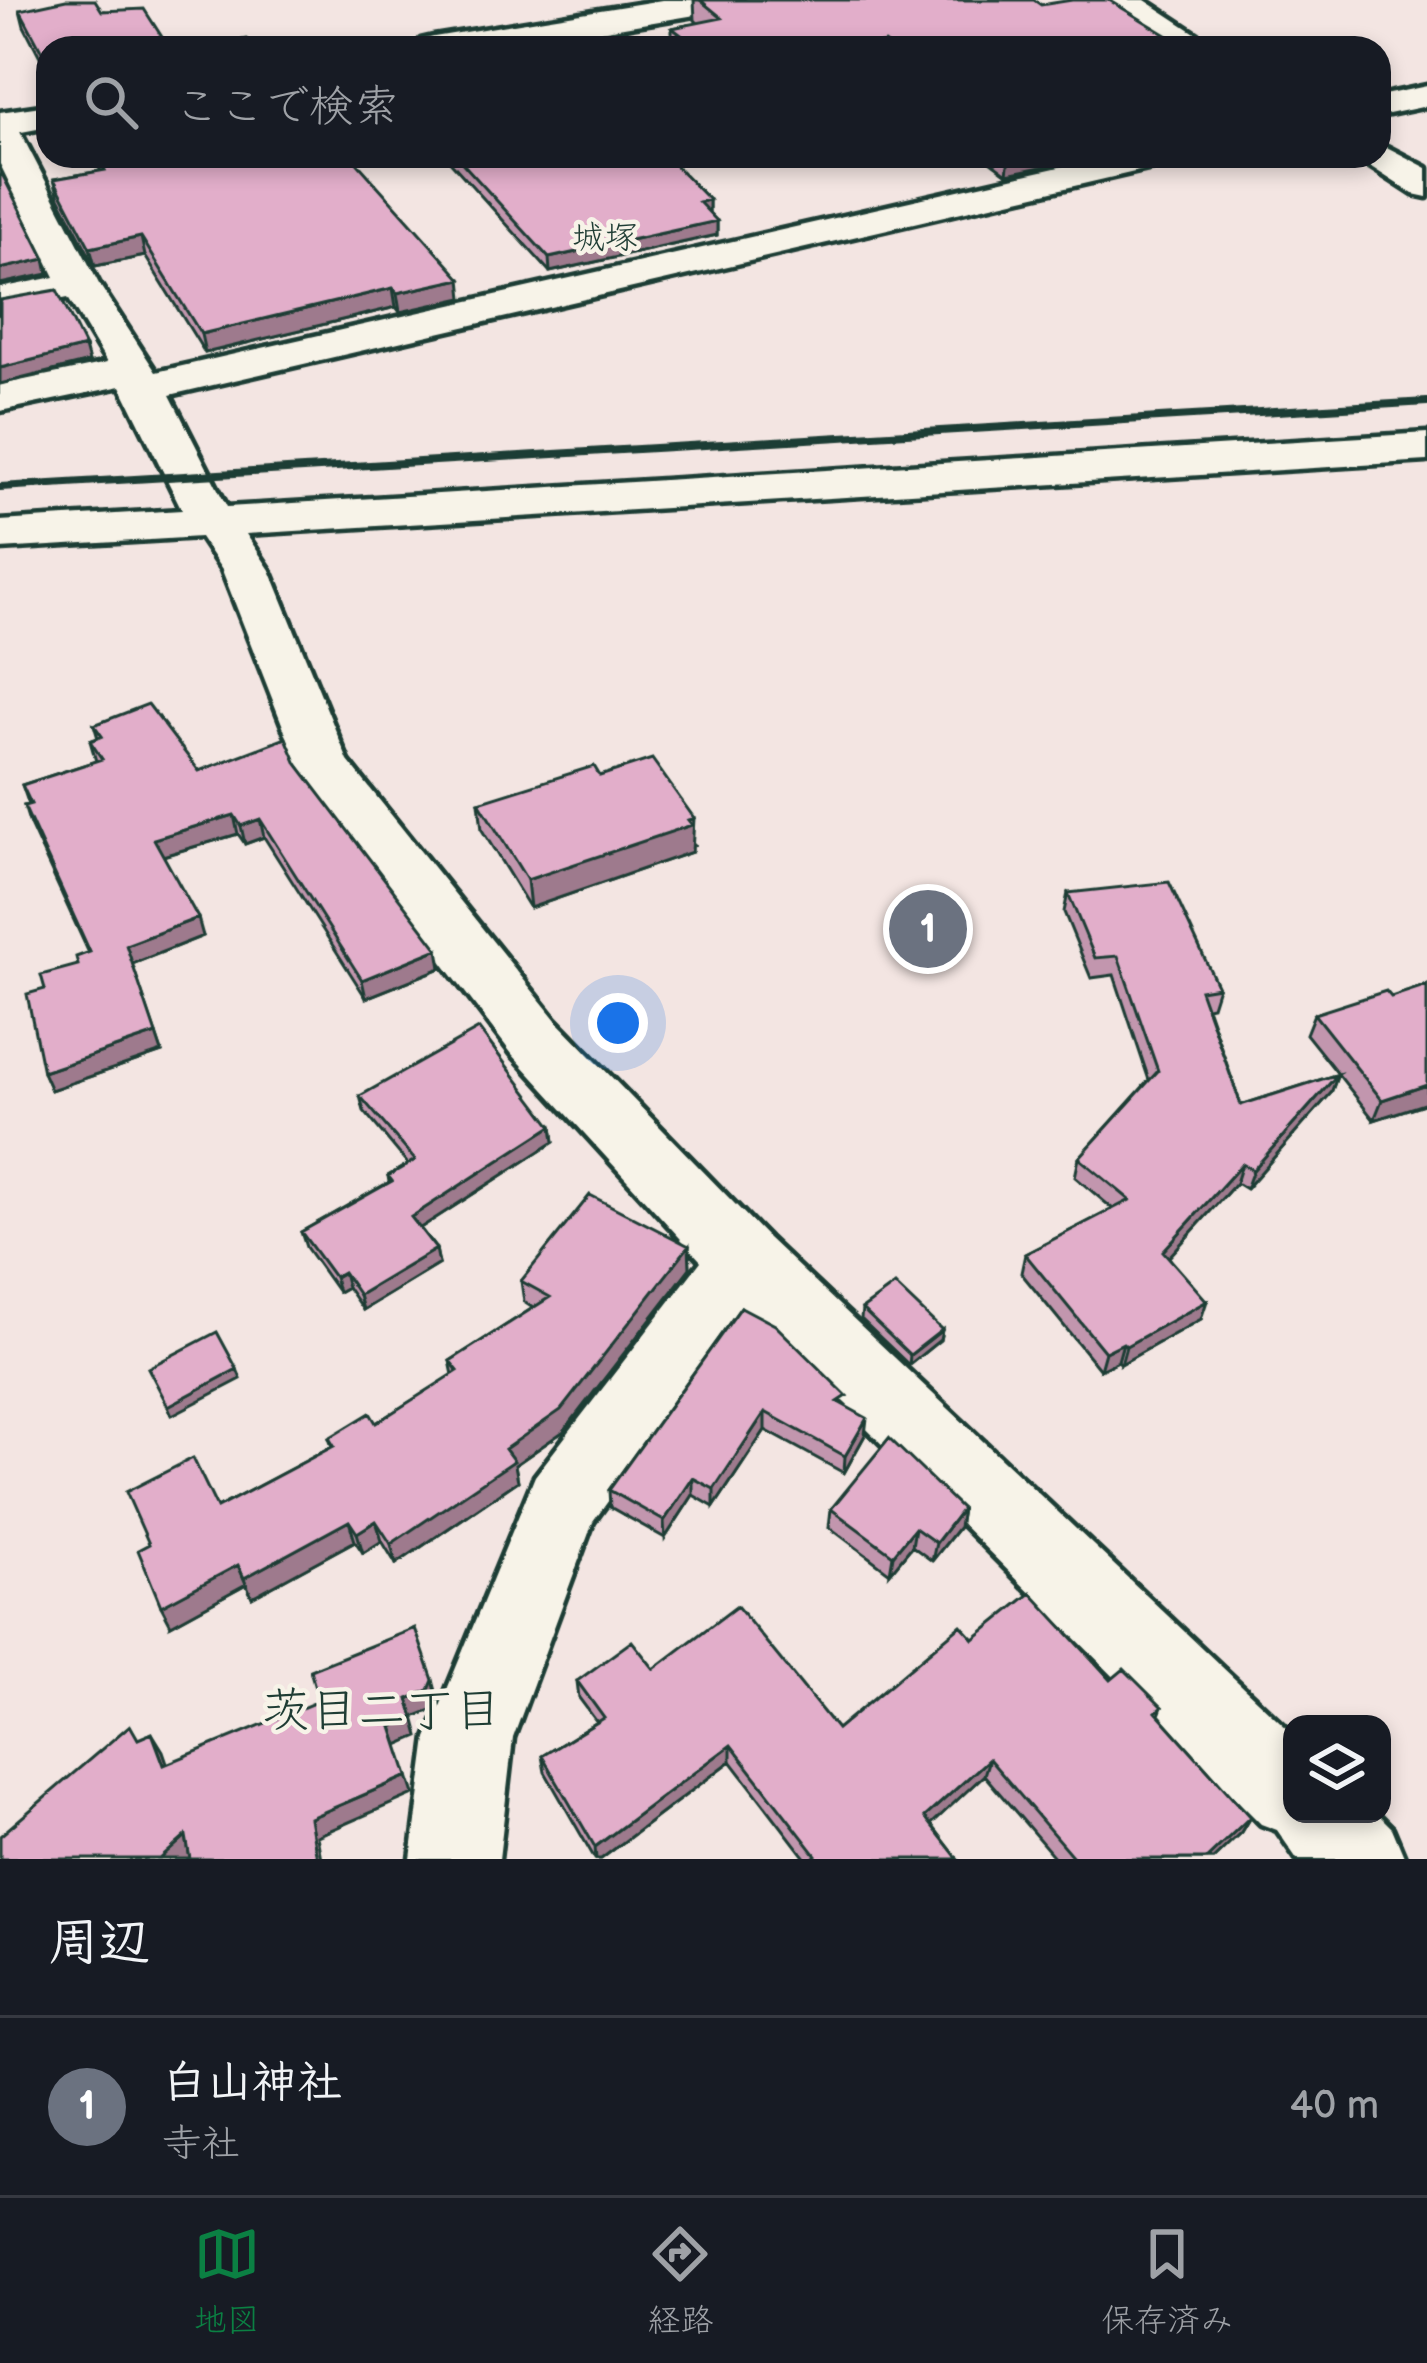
<!DOCTYPE html>
<html lang="ja">
<head>
<meta charset="utf-8">
<style>
  body { margin:0; font-family:"Balsamiq Sans","Klee One",sans-serif; background:#242831; color:#f1f3f6 }
  .controls { position:absolute; right:36px; bottom:36px; display:grid; overflow:hidden; border-radius:24px; box-shadow:0 6px 18px #0003 }
  .controls button { width:108px; height:108px; display:grid; place-items:center; padding:0; border:0; border-bottom:3px solid #363941; background:#171b24; color:#f1f3f6; font:60px sans-serif }
  .you { position:absolute; left:618px; top:1023px; width:42px; height:42px; margin:-30px; border:9px solid #fff; border-radius:50%; background:#1a73e8; box-shadow:0 0 0 18px #1a73e833 }
  .badge { display:grid; place-items:center; width:78px; height:78px; border-radius:50%; background:#0b8043; color:#fff; font-size:39px; font-weight:700 }
  .pin { position:absolute; translate:-50% -50%; border:6px solid #fff; box-shadow:0 3px 12px #0006 }
  .list { margin:0; padding:0; list-style:none }
  h2 { display:flex; justify-content:space-between; align-items:center; height:156px; margin:0; padding:0 48px; font-size:51px }
  h2 small { font-size:39px; font-weight:400; color:#9ea1a6 }
  .list li { display:grid; grid-template-columns:78px 1fr auto; gap:36px; align-items:center; box-sizing:border-box; height:180px; padding:0 48px; border-top:3px solid #363941 }
  .list b { display:block; font-size:45px; white-space:nowrap }
  .list p { margin:0; font-size:39px; white-space:nowrap; color:#9ea1a6 }
  .list em { font-size:39px; font-style:normal; color:#9ea1a6 }
  .icon { flex:none; width:66px; height:66px; fill:none; stroke:currentColor; stroke-width:2; stroke-linecap:round; stroke-linejoin:round }
  .map { position:relative; flex:none; width:1427px; height:1859px; overflow:hidden }
  .search { position:absolute; background:#171b24; box-shadow:0 6px 18px #0003; left:36px; right:36px; top:36px; height:132px; display:flex; align-items:center; gap:30px; box-sizing:border-box; padding:0 42px; border-radius:36px; color:#9ea1a6; font-size:45px }
  .sheet { height:336px; background:#171b24 }
  nav { display:flex; justify-content:space-around; align-items:center; box-sizing:border-box; height:168px; border-top:3px solid #363941; background:#171b24; font-size:33px; color:#9ea1a6 }
  nav a { display:grid; justify-items:center; gap:6px }
  nav .on { color:#0b8043 }
  .map>svg:first-child { display:block }
  .lines { fill:none; stroke-linecap:round; stroke-linejoin:round }
  .minor-casing { stroke:#1f3d34; stroke-width:9 }
  .tertiary-casing { stroke:#1f3d34; stroke-width:9 }
  .minor { fill:#f7f3e8; fill-rule:evenodd }
  .tertiary { fill:#f7f3e8; fill-rule:evenodd }
  .rail { stroke:#1f3d34; stroke-width:8 }
  .wall { fill:#c296ae; stroke:#1f3d34; stroke-width:3 }
  .shaded-wall { fill:#9e7a8d; stroke:#1f3d34; stroke-width:3 }
  .building { fill:#e2aeca; stroke:#1f3d34; stroke-width:3 }
  .labels { text-anchor:middle; stroke-width:9; stroke-linejoin:round; paint-order:stroke }
  .far-neighbourhood-label { font-size:33px; fill:#1f3d34; stroke:#f7f3e8 }
  .near-neighbourhood-label { font-size:48px; fill:#1f3d34; stroke:#f7f3e8 }
</style>
</head>
<body>
<div class="map">
<svg width="1427" height="1859" viewBox="0 0 1427 1859">
  <rect width="100%" height="100%" fill="#f3e5e2"/>
  <filter id="ink" filterUnits="userSpaceOnUse"><feTurbulence type="fractalNoise" baseFrequency=".00833" numOctaves="2"/><feDisplacementMap in="SourceGraphic" scale="24" xChannelSelector="R" yChannelSelector="G"/><feConvolveMatrix kernelMatrix="1 2 1 2 8 2 1 2 1" color-interpolation-filters="sRGB"/></filter>
  <g filter="url(#ink)">
    <g class="lines">
      <defs>
        <path id="minor" d="M 1427,86 L 1427,106 L 1379,116 L 1379,96 Z
          M 0,117 L 12,121 L 18,128 L 99,284 L 156,372 L 1108,156 L 1174,156 L 1169,164 L 1156,167 L 170,395 L 227,507 L 1427,433 L 1427,461 L 246,534 L 270,570 L 348,761 L 556,1020 L 768,1238 L 1292,1733 L 1292,1814 L 1378,1814 L 1392,1828 L 1405,1859 L 1297,1859 L 1277,1830 L 1261,1824 L 747,1309 L 593,1522 L 513,1738 L 499,1859 L 411,1859 L 427,1738 L 535,1476 L 701,1261 L 512,1054 L 304,780 L 222,570 L 200,537 L 0,549 L 0,521 L 182,510 L 121,386 L 0,411 L 0,385 L 107,363 L 68,298 L 0,312 L 0,288 L 55,277 L 0,164 Z"/>
        <path id="tertiary" d="M 662,0 L 742,0 L 737,7 L 725,10 L 499,48 L 416,48 L 421,40 L 434,37 Z
          M 1104,0 L 1145,0 L 1218,48 L 1175,48 Z
          M 48,105 L 48,127 L 0,136 L 0,112 Z
          M 1379,143 L 1427,168 L 1427,197 L 1413,194 L 1365,163 L 1360,156 L 1379,156 Z"/>
      </defs>
      <use href="#minor" class="minor-casing"/>
      <use href="#tertiary" class="tertiary-casing"/>
      <use href="#minor" class="minor"/>
      <use href="#tertiary" class="tertiary"/>
      <path class="rail" d="M 0,487 L 1427,402"/>
    </g>
    <path class="wall" d="M 694,0 L 1034,0 L 1041,5 L 1188,48 L 619,48 L 619,45 L 672,35 L 672,28 L 698,23 L 695,20 Z
      M 20,10 L 102,11 L 48,48 L 48,72 L 24,26 Z
      M 93,156 L 351,156 L 463,298 L 400,312 L 396,307 L 205,353 L 145,256 L 95,266 L 59,197 L 54,179 L 101,171 Z
      M 445,156 L 666,156 L 709,200 L 709,213 L 717,221 L 717,235 L 550,272 Z
      M 983,156 L 1095,156 L 1007,174 Z
      M 94,725 L 199,771 L 297,764 L 441,968 L 366,998 L 264,837 L 245,844 L 238,834 L 163,856 L 203,936 L 132,964 L 162,1052 L 51,1090 L 43,1072 L 45,989 L 78,965 L 89,953 L 30,825 L 24,806 L 29,805 L 22,785 L 96,761 L 90,741 L 98,738 Z
      M 600,776 L 694,845 L 692,846 L 692,852 L 530,908 L 482,830 L 479,802 Z
      M 1068,893 L 1218,987 L 1212,1006 L 1207,1007 L 1241,1105 L 1338,1074 L 1306,1034 L 1314,1014 L 1427,1103 L 1374,1120 L 1338,1074 L 1331,1093 L 1246,1189 L 1236,1183 L 1169,1257 L 1201,1319 L 1121,1364 L 1118,1361 L 1100,1370 L 1021,1273 L 1025,1254 L 1113,1209 L 1075,1177 L 1079,1158 L 1149,1080 L 1114,975 L 1091,978 L 1064,912 Z
      M 360,1096 L 552,1126 L 554,1142 L 420,1228 L 436,1249 L 439,1264 L 363,1310 L 347,1287 L 338,1292 L 306,1247 L 301,1232 L 389,1182 L 388,1176 L 408,1164 L 364,1111 Z
      M 689,1246 L 690,1268 L 564,1431 L 515,1465 L 518,1481 L 396,1564 L 382,1541 L 363,1553 L 355,1541 L 252,1597 L 246,1584 L 171,1625 L 217,1508 L 332,1447 L 329,1438 L 376,1423 L 453,1375 L 450,1361 L 533,1308 L 524,1302 L 521,1281 Z
      M 741,1307 L 846,1406 L 865,1435 L 844,1473 L 765,1430 L 714,1507 L 693,1495 L 665,1538 L 610,1507 L 609,1490 Z
      M 862,1309 L 942,1330 L 940,1340 L 909,1365 L 861,1319 Z
      M 831,1509 L 962,1509 L 959,1527 L 932,1561 L 912,1546 L 890,1573 L 829,1527 Z
      M 974,1639 L 1111,1680 L 1162,1707 L 1159,1715 L 1250,1817 L 1241,1832 L 1213,1859 L 1056,1859 L 984,1775 L 931,1824 L 958,1859 L 806,1859 L 731,1761 L 601,1859 L 595,1859 L 545,1772 L 542,1756 L 597,1722 L 579,1698 L 577,1681 L 654,1669 L 837,1729 Z"/>
    <path class="shaded-wall" d="M 1009,156 L 1095,156 L 1007,174 Z
      M 709,200 L 709,214 L 699,202 Z
      M 717,221 L 717,235 L 550,272 L 549,258 Z
      M 141,237 L 145,256 L 95,266 L 90,248 Z
      M 45,259 L 48,274 L 0,284 L 0,269 Z
      M 461,279 L 463,298 L 400,312 L 397,293 Z
      M 393,288 L 396,307 L 205,353 L 201,334 Z
      M 85,347 L 89,362 L 0,384 L 0,368 Z
      M 234,815 L 238,834 L 159,857 L 154,839 Z
      M 694,818 L 692,852 L 530,908 L 527,880 Z
      M 260,819 L 264,837 L 245,844 L 241,826 Z
      M 198,918 L 203,936 L 132,964 L 126,945 Z
      M 438,949 L 441,968 L 366,998 L 362,980 Z
      M 156,1034 L 162,1052 L 51,1090 L 43,1072 Z
      M 1338,1074 L 1331,1093 L 1246,1189 L 1253,1170 Z
      M 1427,1085 L 1427,1103 L 1374,1120 L 1382,1100 Z
      M 552,1126 L 554,1142 L 414,1232 L 411,1217 Z
      M 1242,1164 L 1236,1183 L 1158,1269 L 1163,1251 Z
      M 689,1246 L 690,1268 L 564,1431 L 515,1465 L 518,1481 L 396,1564 L 391,1544 L 505,1449 Z
      M 436,1249 L 439,1264 L 363,1310 L 359,1295 Z
      M 343,1272 L 347,1287 L 338,1292 L 334,1277 Z
      M 1207,1301 L 1201,1319 L 1121,1364 L 1126,1346 Z
      M 942,1330 L 940,1340 L 909,1365 L 910,1355 Z
      M 1123,1343 L 1118,1361 L 1100,1370 L 1105,1352 Z
      M 237,1369 L 241,1379 L 172,1415 L 168,1406 Z
      M 765,1412 L 765,1430 L 714,1507 L 714,1489 Z
      M 867,1418 L 865,1435 L 844,1473 L 845,1456 Z
      M 693,1478 L 693,1495 L 665,1538 L 664,1521 Z
      M 962,1509 L 959,1527 L 932,1561 L 936,1543 Z
      M 349,1521 L 355,1541 L 252,1597 L 244,1578 Z
      M 376,1521 L 382,1541 L 363,1553 L 357,1533 Z
      M 915,1528 L 912,1546 L 890,1573 L 893,1555 Z
      M 238,1565 L 246,1584 L 171,1625 L 161,1606 Z
      M 433,1680 L 438,1699 L 434,1709 L 414,1717 L 419,1736 L 398,1745 L 392,1727 L 408,1699 Z
      M 152,1733 L 163,1751 L 174,1783 L 164,1765 Z
      M 731,1745 L 731,1761 L 601,1859 L 596,1859 L 595,1847 Z
      M 989,1759 L 984,1775 L 922,1833 L 925,1817 Z
      M 408,1776 L 414,1794 L 317,1836 L 321,1859 L 317,1859 L 310,1818 Z
      M 1250,1817 L 1241,1832 L 1213,1859 L 1206,1859 Z
      M 186,1836 L 190,1859 L 160,1859 Z"/>
    <path class="building" d="M 66,0 L 95,0 L 102,11 L 144,9 L 169,48 L 48,48 L 48,63 L 20,10 Z
      M 700,0 L 1034,0 L 1041,5 L 1072,0 L 1109,0 L 1188,48 L 892,48 L 885,43 L 862,48 L 623,48 L 619,45 L 680,34 L 672,28 L 722,18 Z
      M 247,39 L 255,48 L 192,48 Z
      M 98,156 L 351,156 L 461,279 L 397,293 L 393,288 L 201,334 L 141,237 L 90,248 L 54,179 L 105,170 Z
      M 456,156 L 666,156 L 709,200 L 699,202 L 717,221 L 549,258 Z
      M 0,170 L 45,259 L 0,269 Z
      M 57,290 L 85,347 L 0,368 L 0,300 Z
      M 148,704 L 199,771 L 286,738 L 297,764 L 438,949 L 362,980 L 260,819 L 241,826 L 234,815 L 154,839 L 198,918 L 126,945 L 156,1034 L 43,1072 L 27,994 L 45,989 L 41,975 L 78,965 L 76,957 L 90,952 L 24,806 L 31,804 L 22,785 L 102,759 L 90,741 L 102,736 L 94,725 Z
      M 652,759 L 694,818 L 688,820 L 692,825 L 527,880 L 479,802 L 594,766 L 600,776 Z
      M 1169,882 L 1218,987 L 1200,990 L 1241,1105 L 1338,1074 L 1253,1170 L 1242,1164 L 1163,1251 L 1207,1301 L 1126,1346 L 1123,1343 L 1105,1352 L 1025,1254 L 1130,1200 L 1079,1158 L 1158,1071 L 1118,956 L 1095,958 L 1068,893 Z
      M 1427,985 L 1427,1085 L 1382,1100 L 1314,1014 L 1386,991 L 1391,997 Z
      M 479,1029 L 552,1126 L 411,1217 L 436,1249 L 359,1295 L 343,1272 L 334,1277 L 301,1232 L 392,1181 L 388,1176 L 415,1160 L 360,1096 Z
      M 590,1195 L 689,1246 L 561,1410 L 505,1449 L 514,1461 L 391,1544 L 376,1521 L 357,1533 L 349,1521 L 244,1578 L 238,1565 L 161,1606 L 138,1550 L 149,1544 L 126,1492 L 193,1458 L 217,1508 L 334,1446 L 329,1438 L 370,1413 L 376,1423 L 458,1371 L 450,1361 L 550,1297 L 521,1281 Z
      M 895,1285 L 942,1330 L 910,1355 L 862,1309 Z
      M 741,1307 L 775,1325 L 847,1396 L 838,1402 L 867,1418 L 845,1456 L 765,1412 L 714,1489 L 693,1478 L 664,1521 L 609,1490 Z
      M 217,1332 L 237,1369 L 168,1406 L 148,1368 Z
      M 889,1438 L 962,1509 L 936,1543 L 915,1528 L 893,1555 L 831,1509 Z
      M 1031,1593 L 1111,1680 L 1124,1669 L 1162,1707 L 1156,1712 L 1250,1817 L 1206,1859 L 1072,1859 L 1074,1858 L 989,1759 L 925,1817 L 958,1859 L 812,1859 L 816,1855 L 731,1745 L 595,1847 L 542,1756 L 604,1718 L 577,1681 L 632,1641 L 654,1669 L 737,1606 L 837,1729 L 961,1625 L 974,1639 Z
      M 415,1628 L 433,1680 L 429,1690 L 408,1699 L 414,1717 L 392,1727 L 408,1776 L 310,1818 L 317,1859 L 190,1859 L 186,1836 L 160,1859 L 0,1859 L 0,1836 L 130,1725 L 138,1739 L 152,1733 L 164,1765 L 319,1701 L 310,1670 Z"/>
  </g>
  <g class="labels">
    <g class="far-neighbourhood-label">
      <text x="605" y="248">城塚</text>
    </g>
    <g class="near-neighbourhood-label">
      <text x="382" y="1726">茨目二丁目</text>
    </g>
  </g>
</svg>
<div class="controls">
<button><svg class="icon" aria-label="layers" viewBox="0 0 24 24"><path d="M12 4l9 5-9 5-9-5zM3 14l9 5 9-5"/></svg></button>
</div>
<div class="you"></div>
<div class="pin badge" style="left:928px;top:929px;background:#6b7280">1</div>
<div class="search"><svg class="icon" aria-label="search" viewBox="0 0 24 24"><circle cx="10" cy="10" r="6"/><path d="M15 15l6 6"/></svg>ここで検索</div>
</div>
<section class="sheet">
<h2>周辺<small></small></h2>
<ul class="list">
<li><span class="badge" style="background:#6b7280">1</span><div><b>白山神社</b><p>寺社</p></div><em>40 m</em></li>
</ul>
</section>
<nav>
<a class="on"><svg class="icon" aria-label="map" viewBox="0 0 24 24"><path d="M3 6l6-2 6 2 6-2v14l-6 2-6-2-6 2zM9 4v14M15 6v14"/></svg>地図</a>
<a><svg class="icon" aria-label="directions" viewBox="0 0 24 24"><path d="M12 3l9 9-9 9-9-9zM9 14v-3h6M13 9l2 2-2 2"/></svg>経路</a>
<a><svg class="icon" aria-label="saved" viewBox="0 0 24 24"><path d="M7 4h10v16l-5-4-5 4z"/></svg>保存済み</a>
</nav>
</body>
</html>
